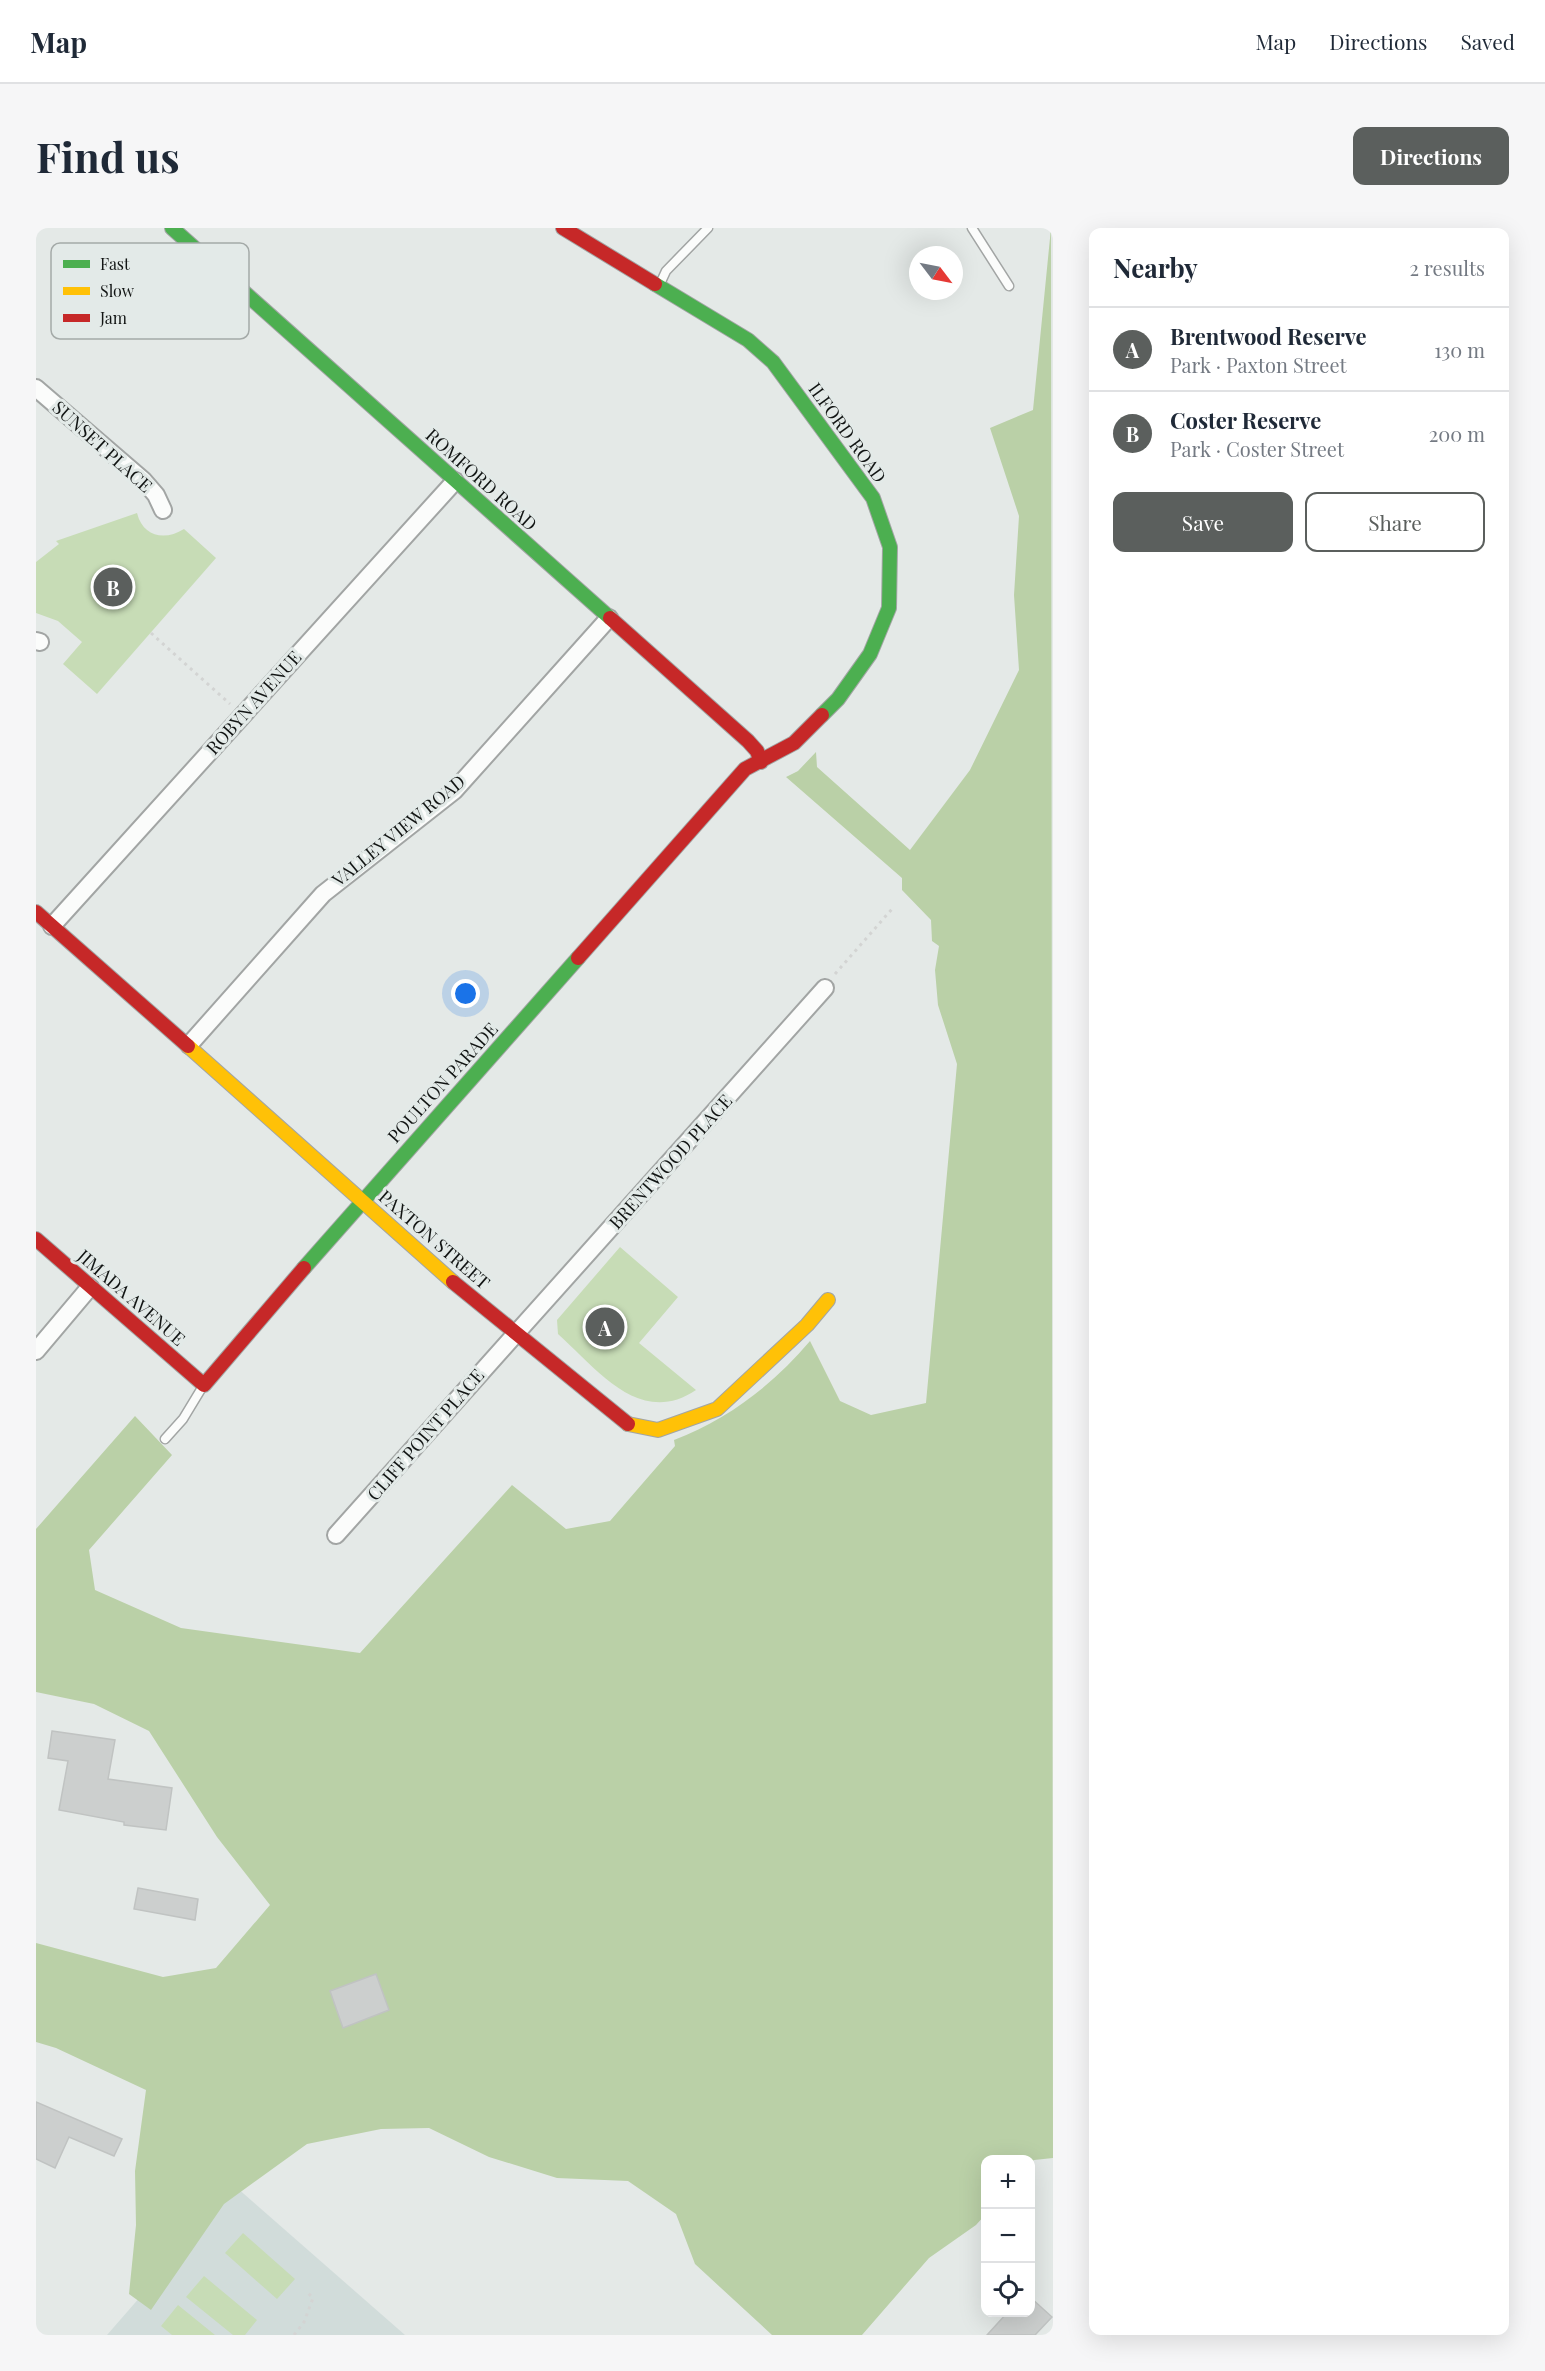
<!DOCTYPE html>
<html lang="en">
<head>
<meta charset="utf-8">
<style>
  body { margin:0; font-family:"Playfair Display",serif; background:#f6f6f7; color:#1f2937 }
  .controls { position:absolute; right:18px; bottom:18px; display:grid; overflow:hidden; border-radius:12px; box-shadow:0 6px 24px #0002 }
  .controls button { width:54px; height:54px; display:grid; place-items:center; padding:0; border:0; border-bottom:2px solid #e0e1e3; background:#fff; color:#1f2937; font:30px sans-serif }
  .compass { position:absolute; left:873px; top:18px; width:54px; height:54px; border-radius:50%; background:#fff; box-shadow:0 6px 24px #0002; rotate:122deg }
  .you { position:absolute; left:430px; top:766px; width:21px; height:21px; margin:-15px; border:4px solid #fff; border-radius:50%; background:#1a73e8; box-shadow:0 0 0 9px #1a73e833 }
  .badge { display:grid; place-items:center; width:39px; height:39px; border-radius:50%; background:#5b5f5d; color:#fff; font-size:20px; font-weight:700 }
  .pin { position:absolute; translate:-50% -50%; border:3px solid #fff; box-shadow:0 2px 6px #0006 }
  .list { margin:0; padding:0; list-style:none }
  h2 { display:flex; justify-content:space-between; align-items:center; height:78px; margin:0; padding:0 24px; font-size:26px }
  h2 small { font-size:20px; font-weight:400; color:#747a83 }
  .list li { display:grid; grid-template-columns:39px 1fr auto; gap:18px; align-items:center; box-sizing:border-box; height:84px; padding:0 24px; border-top:2px solid #e0e1e3 }
  .list b { display:block; font-size:22px; white-space:nowrap }
  .list p { margin:0; font-size:20px; white-space:nowrap; color:#747a83 }
  .list em { font-size:20px; font-style:normal; color:#747a83 }
  .actions { display:flex; gap:12px; padding:18px 24px }
  .actions a { flex:1; padding:14px 0; border:2px solid #5b5f5d; border-radius:12px; text-align:center; font-size:21px; color:#5b5f5d }
  .actions .main { background:#5b5f5d; color:#fff }
  .icon { flex:none; width:33px; height:33px; fill:none; stroke:currentColor; stroke-width:2; stroke-linecap:round; stroke-linejoin:round }
  .map { position:relative; flex:none; width:1017px; height:2107px; overflow:hidden; border-radius:12px }
  header { display:flex; align-items:center; gap:36px; box-sizing:border-box; height:84px; padding:0 30px; background:#fff; border-bottom:2px solid #e0e1e3 }
  header strong { font-size:28px }
  nav { display:flex; gap:33px; margin-inline-start:auto; font-size:21px }
  .intro { display:flex; align-items:center; justify-content:space-between; box-sizing:border-box; height:144px; padding:0 36px }
  h1 { margin:0; font-size:42px }
  .button { padding:15px 27px; border-radius:12px; background:#5b5f5d; color:#fff; font-size:21px; font-weight:700 }
  main { display:flex; gap:36px; padding:0 36px }
  aside { flex:1; background:#fff; border-radius:12px; box-shadow:0 6px 24px #0002 }
  .map>svg:first-child { display:block }
  .built { fill:#d1dcda }
  .green { fill:#c7dcb6 }
  .forest { fill:#bad0a7 }
  .building { fill:#cccfce; stroke:#c0c3c2; stroke-width:1.5 }
  .lines { fill:none; stroke-linecap:round; stroke-linejoin:round }
  .lane-casing { stroke:#a2a5a4; stroke-width:11 }
  .street-casing { stroke:#a2a5a4; stroke-width:20 }
  .fast-casing { stroke:#a2a5a4; stroke-width:16 }
  .slow-casing { stroke:#a2a5a4; stroke-width:16 }
  .jam-casing { stroke:#a2a5a4; stroke-width:16 }
  .path { stroke:#d3d4d3; stroke-width:3; stroke-dasharray:3 4.5; stroke-linecap:butt }
  .lane { stroke:#fbfcfb; stroke-width:8 }
  .street { stroke:#fbfcfb; stroke-width:16 }
  .fast { stroke:#4caf50; stroke-width:14 }
  .slow { stroke:#ffc107; stroke-width:14 }
  .jam { stroke:#c62828; stroke-width:14 }
  .labels { text-anchor:middle; stroke-width:6; stroke-linejoin:round; paint-order:stroke }
  .street-label { font-size:18px; fill:#111413; stroke:#e3eae8 }
  .key { fill:#e3eae8; stroke:#a4aaa8; stroke-width:1.5 }
  .key-label { font-size:16px; fill:#111413 }
</style>
</head>
<body>
<header>
<strong>Map</strong>
<nav><a>Map</a><a>Directions</a><a>Saved</a></nav>
</header>
<div class="intro"><h1>Find us</h1><a class="button">Directions</a></div>
<main>
<div class="map">
<svg width="1017" height="2107" viewBox="0 0 1017 2107">
  <rect width="100%" height="100%" fill="#e4e9e7"/>
  <path class="built" d="M 200,1959 L 369,2107 L 71,2107 Z"/>
  <path class="green" d="M 101,285 C 107,309 129,313 148,301 L 180,330 L 61,466 L 27,436 L 46,414 L 22,393 L 0,385 L 0,334 L 23,316 L 20,313 Z
    M 584,1019 L 642,1069 L 603,1115 L 660,1162 C 604,1200 561,1141 522,1106 L 521,1092 Z
    M 207,2005 L 259,2051 L 241,2071 L 189,2025 Z
    M 168,2048 L 221,2092 L 209,2107 L 197,2107 L 150,2069 Z
    M 142,2077 L 179,2107 L 136,2107 L 125,2098 Z"/>
  <path class="forest" d="M 1015,0 L 1017,1930 L 998,1932 L 995,1936 L 994,1932 L 950,1932 L 949,1987 L 940,1997 L 893,2030 L 826,2107 L 736,2107 L 659,2036 L 640,1986 L 592,1953 L 521,1950 L 453,1929 L 393,1900 L 345,1901 L 271,1916 L 188,1976 L 115,2082 L 93,2066 L 100,1997 L 99,1943 L 110,1862 L 20,1820 L 0,1814 L 0,1715 L 127,1749 L 180,1740 L 234,1677 L 181,1609 L 113,1503 L 58,1476 L 0,1464 L 0,1301 L 99,1188 L 136,1227 L 53,1322 L 59,1362 L 145,1400 L 324,1425 L 476,1257 L 530,1301 L 574,1293 L 639,1218 L 638,1212 C 692,1191 737,1157 774,1113 L 804,1173 L 835,1187 L 890,1175 L 921,836 L 902,777 L 899,742 L 903,718 L 896,713 L 895,692 L 866,662 L 866,650 L 750,549 L 762,543 L 780,524 L 781,539 L 874,622 L 934,542 L 983,442 L 978,367 L 983,288 L 954,200 L 997,182 Z"/>
  <path class="building" d="M 16,1503 L 79,1512 L 72,1551 L 136,1560 L 130,1602 L 88,1597 L 88,1594 L 23,1582 L 32,1533 L 12,1530 Z
    M 102,1660 L 162,1671 L 159,1692 L 98,1681 Z
    M 340,1746 L 353,1782 L 307,1800 L 294,1763 Z
    M 0,1874 L 86,1911 L 78,1928 L 33,1909 L 19,1940 L 0,1931 Z
    M 994,2069 L 1016,2089 L 999,2107 L 951,2107 L 971,2085 L 994,2085 Z"/>
  <g class="lines">
    <defs>
      <path id="lane" d="M 936,0 L 973,58
        M 624,56 L 630,43 L 672,0
        M 129,1211 L 147,1191 L 167,1158"/>
      <path id="street" d="M 0,160 L 107,252 L 120,267 L 127,282
        M 0,413 L 4,414
        M 16,698 L 419,253
        M 153,817 L 287,666 L 418,563 L 573,390
        M 0,1123 L 54,1059
        M 300,1307 L 789,760"/>
      <path id="fast" d="M 136,0 L 574,390
        M 619,56 L 712,112 L 737,134 L 837,270 L 854,319 L 853,380 L 834,426 L 802,471 L 786,487
        M 268,1040 L 542,730"/>
      <path id="slow" d="M 152,818 L 417,1054
        M 592,1196 L 622,1202 L 681,1181 L 771,1097 L 792,1072"/>
      <path id="jam" d="M 527,0 L 619,56
        M 574,390 L 712,513 L 721,523 L 725,534
        M 0,684 L 152,818
        M 542,730 L 709,541 L 758,515 L 786,487
        M 0,1011 L 168,1157 L 268,1040
        M 417,1054 L 592,1196"/>
    </defs>
    <use href="#lane" class="lane-casing"/>
    <use href="#street" class="street-casing"/>
    <use href="#fast" class="fast-casing"/>
    <use href="#slow" class="slow-casing"/>
    <use href="#jam" class="jam-casing"/>
    <path class="path" d="M 115,405 L 194,476
      M 799,746 L 856,681
      M 258,2107 L 268,2094 L 277,2070 L 270,2063"/>
    <use href="#lane" class="lane"/>
    <use href="#street" class="street"/>
    <use href="#fast" class="fast"/>
    <use href="#slow" class="slow"/>
    <use href="#jam" class="jam"/>
  </g>
  <g class="labels">
    <g class="street-label">
      <text transform="translate(811 205) rotate(54)" y="6">ILFORD ROAD</text>
      <text transform="translate(66 219) rotate(42)" y="6">SUNSET PLACE</text>
      <text transform="translate(445 252) rotate(42)" y="6">ROMFORD ROAD</text>
      <text transform="translate(218 475) rotate(-48)" y="6">ROBYN AVENUE</text>
      <text transform="translate(363 603) rotate(-39)" y="6">VALLEY VIEW ROAD</text>
      <text transform="translate(407 855) rotate(-48)" y="6">POULTON PARADE</text>
      <text transform="translate(635 934) rotate(-48)" y="6">BRENTWOOD PLACE</text>
      <text transform="translate(398 1012) rotate(41)" y="6">PAXTON STREET</text>
      <text transform="translate(95 1070) rotate(41)" y="6">JIMADA AVENUE</text>
      <text transform="translate(390 1207) rotate(-49)" y="6">CLIFF POINT PLACE</text>
    </g>
  </g>
  <rect x="15" y="15" width="198" height="96" rx="9" class="key"/>
  <rect x="27" y="32" width="27" height="8" fill="#4caf50"/>
  <rect x="27" y="59" width="27" height="8" fill="#ffc107"/>
  <rect x="27" y="86" width="27" height="8" fill="#c62828"/>
  <g class="key-label">
    <text x="64" y="42">Fast</text>
    <text x="64" y="69">Slow</text>
    <text x="64" y="96">Jam</text>
  </g>
</svg>
<div class="controls">
<button>+</button>
<button>−</button>
<button><svg class="icon" aria-label="locate" viewBox="0 0 24 24"><circle cx="12" cy="12" r="6"/><path d="M12 2v4M12 18v4M2 12h4M18 12h4"/></svg></button>
</div>
<svg class="compass" viewBox="-18 -18 36 36"><path d="M0-13l5 13h-10z" fill="#e53935"/><path d="M0 13l5-13h-10z" fill="#747a83"/></svg>
<div class="you"></div>
<div class="pin badge" style="left:569px;top:1099px">A</div>
<div class="pin badge" style="left:77px;top:359px">B</div>
</div>
<aside>
<h2>Nearby<small>2 results</small></h2>
<ul class="list">
<li><span class="badge">A</span><div><b>Brentwood Reserve</b><p>Park · Paxton Street</p></div><em>130 m</em></li>
<li><span class="badge">B</span><div><b>Coster Reserve</b><p>Park · Coster Street</p></div><em>200 m</em></li>
</ul>
<div class="actions"><a class="main">Save</a><a>Share</a></div>
</aside>
</main>
</body>
</html>
